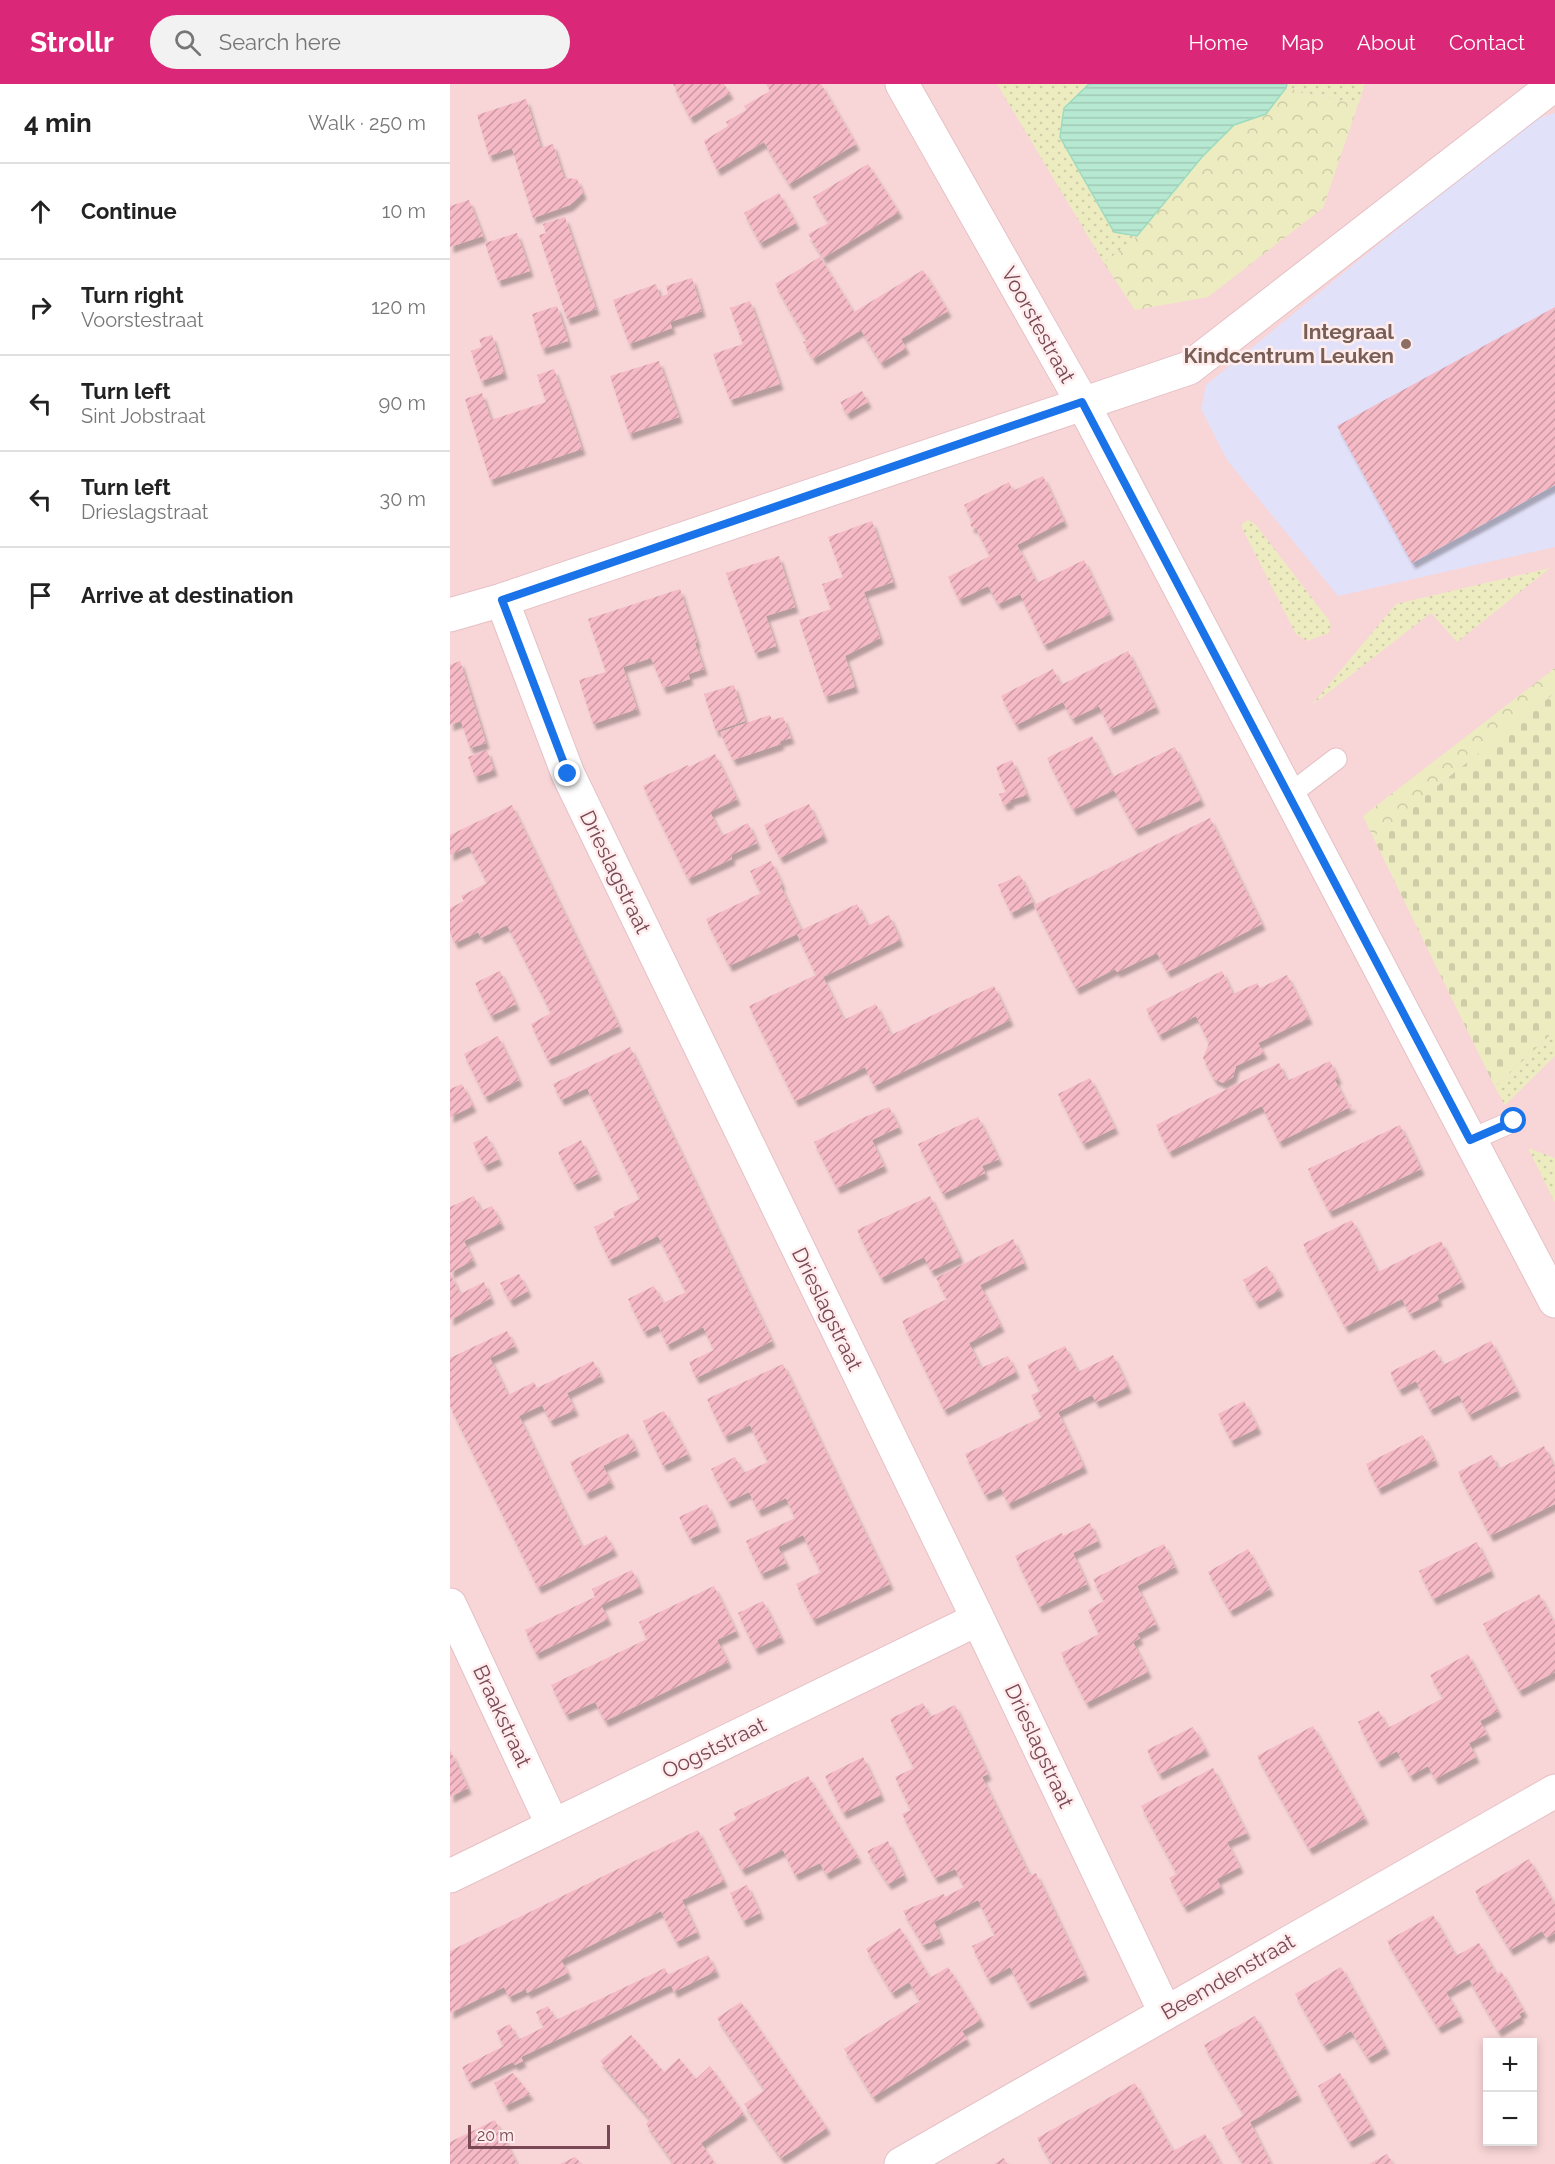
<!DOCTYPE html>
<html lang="en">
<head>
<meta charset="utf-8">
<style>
  body { margin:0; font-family:Raleway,sans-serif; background:#f2f2f2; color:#222 }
  .controls { position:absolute; right:18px; bottom:18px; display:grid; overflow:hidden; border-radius:0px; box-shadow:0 3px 9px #0003 }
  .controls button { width:54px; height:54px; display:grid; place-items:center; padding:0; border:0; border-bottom:2px solid #e0e0e0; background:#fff; color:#222; font:30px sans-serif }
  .scale { position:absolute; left:18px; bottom:15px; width:142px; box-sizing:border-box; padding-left:6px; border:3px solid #784854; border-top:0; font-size:16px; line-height:21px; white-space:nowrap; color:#784854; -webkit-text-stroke:4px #ffecec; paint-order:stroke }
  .stop { position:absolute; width:18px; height:18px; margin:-14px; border:4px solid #1a73e8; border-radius:50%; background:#fff }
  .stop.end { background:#1a73e8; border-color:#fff; box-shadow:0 2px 6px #0008 }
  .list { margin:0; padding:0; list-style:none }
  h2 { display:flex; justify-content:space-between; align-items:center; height:78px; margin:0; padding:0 24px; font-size:26px }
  h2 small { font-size:20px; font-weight:400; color:#767676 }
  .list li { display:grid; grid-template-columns:39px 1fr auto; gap:18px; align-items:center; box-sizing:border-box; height:96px; padding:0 24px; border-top:2px solid #e0e0e0 }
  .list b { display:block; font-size:22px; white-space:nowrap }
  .list p { margin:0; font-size:20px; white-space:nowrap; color:#767676 }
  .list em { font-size:20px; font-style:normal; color:#767676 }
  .icon { flex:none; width:33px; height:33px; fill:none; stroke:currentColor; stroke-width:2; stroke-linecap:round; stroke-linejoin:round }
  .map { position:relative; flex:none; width:1105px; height:2080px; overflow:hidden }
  header { display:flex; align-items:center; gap:36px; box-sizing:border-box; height:84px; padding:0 30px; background:#db2777; color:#fff }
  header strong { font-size:28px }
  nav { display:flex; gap:33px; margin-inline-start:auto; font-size:21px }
  .search { width:420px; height:54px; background:#f2f2f2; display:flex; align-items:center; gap:15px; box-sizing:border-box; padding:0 21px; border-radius:33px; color:#767676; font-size:22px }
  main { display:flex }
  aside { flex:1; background:#fff }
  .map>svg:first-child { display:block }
  .residential { fill:#f8d5d6; fill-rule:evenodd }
  .education { fill:#e2e1fa }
  .grass { fill:url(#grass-dots) }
  .forest { fill:url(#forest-crowns) }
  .cemetery { fill:url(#cemetery-stones) }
  .water { fill:url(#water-rules); stroke:#9ddbbf; stroke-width:1.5 }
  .building { fill:url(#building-hatch); filter:url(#shadow) }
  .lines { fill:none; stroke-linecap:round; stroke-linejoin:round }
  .lane-casing { stroke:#e5c1c6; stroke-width:23 }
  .street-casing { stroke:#e5c1c6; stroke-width:35 }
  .lane { stroke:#fff; stroke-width:21 }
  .street { stroke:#fff; stroke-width:33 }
  .route { stroke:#1a73e8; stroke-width:8 }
  .education-dot { fill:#8d6e63; stroke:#ffecec; stroke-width:2 }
  .labels { text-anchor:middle; stroke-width:5; stroke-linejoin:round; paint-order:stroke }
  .street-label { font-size:21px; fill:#784854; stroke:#ffecec }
  .education-label { font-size:21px; font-weight:bold; fill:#785e54; stroke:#ffecec; text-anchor:end }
</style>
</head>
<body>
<header>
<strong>Strollr</strong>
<div class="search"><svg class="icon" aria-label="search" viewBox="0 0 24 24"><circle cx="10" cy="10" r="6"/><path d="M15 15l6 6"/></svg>Search here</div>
<nav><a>Home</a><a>Map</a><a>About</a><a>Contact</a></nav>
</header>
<main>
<aside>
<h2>4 min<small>Walk · 250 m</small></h2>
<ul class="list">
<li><svg class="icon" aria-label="ahead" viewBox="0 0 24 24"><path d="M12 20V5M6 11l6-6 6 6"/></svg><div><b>Continue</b></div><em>10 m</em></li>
<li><svg class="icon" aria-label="right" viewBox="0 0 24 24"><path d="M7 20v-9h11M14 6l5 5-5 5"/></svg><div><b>Turn right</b><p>Voorstestraat</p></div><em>120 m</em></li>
<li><svg class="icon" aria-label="left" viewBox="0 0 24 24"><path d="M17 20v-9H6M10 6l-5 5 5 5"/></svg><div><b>Turn left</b><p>Sint Jobstraat</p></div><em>90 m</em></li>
<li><svg class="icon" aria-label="left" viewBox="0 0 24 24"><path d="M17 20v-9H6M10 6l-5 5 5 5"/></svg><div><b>Turn left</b><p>Drieslagstraat</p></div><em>30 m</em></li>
<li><svg class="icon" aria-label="arrive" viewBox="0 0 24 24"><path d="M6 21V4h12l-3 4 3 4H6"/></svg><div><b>Arrive at destination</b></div></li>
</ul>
</aside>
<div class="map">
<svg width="1105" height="2080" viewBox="0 0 1105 2080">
  <defs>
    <pattern id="grass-dots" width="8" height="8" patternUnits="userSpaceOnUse" patternTransform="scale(1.5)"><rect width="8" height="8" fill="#edecc1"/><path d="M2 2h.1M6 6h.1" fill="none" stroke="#cfcca8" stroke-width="1.8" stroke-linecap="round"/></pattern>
    <pattern id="forest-crowns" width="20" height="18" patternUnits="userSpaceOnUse" patternTransform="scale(1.5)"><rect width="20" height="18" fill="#edecc1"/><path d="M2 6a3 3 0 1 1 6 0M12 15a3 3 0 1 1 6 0" fill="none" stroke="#cfcca8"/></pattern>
    <pattern id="cemetery-stones" width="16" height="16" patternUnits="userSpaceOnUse" patternTransform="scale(1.5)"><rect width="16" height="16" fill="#edecc1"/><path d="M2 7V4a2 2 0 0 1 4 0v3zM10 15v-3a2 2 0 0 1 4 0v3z" fill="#cfcca8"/></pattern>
    <pattern id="water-rules" width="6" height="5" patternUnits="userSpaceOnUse" patternTransform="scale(1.5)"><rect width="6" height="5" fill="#b7e9d2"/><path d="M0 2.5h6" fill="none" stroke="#a1c9b6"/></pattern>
    <pattern id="building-hatch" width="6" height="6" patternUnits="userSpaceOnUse" patternTransform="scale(1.5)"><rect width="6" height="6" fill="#f5bac6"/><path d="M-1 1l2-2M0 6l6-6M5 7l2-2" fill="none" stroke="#cb99a3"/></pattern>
    <filter id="shadow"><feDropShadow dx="3.5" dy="6" stdDeviation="1.5" flood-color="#0004"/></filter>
  </defs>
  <rect width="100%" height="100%" fill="#fee4e4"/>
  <path class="residential" d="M 0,0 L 1105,0 L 1105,2080 L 0,2080 ZM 1038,1958 L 1082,1958 L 1082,2058 L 1038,2058 Z"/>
  <path class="education" d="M 1105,29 L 1105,463 L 888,512 L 777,376 L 751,325 L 756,301 L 1080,37 Z"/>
  <path class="grass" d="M 547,0 L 639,0 L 614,24 L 664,148 L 687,152 L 654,179 Z
    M 837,0 L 915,0 L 908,21 L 836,4 Z
    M 798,436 L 806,441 L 878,535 L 881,542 L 879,549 L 857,557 L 846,550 L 792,444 L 792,440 Z
    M 1100,484 L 1007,558 L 981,529 L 861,622 L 946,520 Z
    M 1105,946 L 1105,972 L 1055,1021 L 1045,1003 Z
    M 1078,1064 L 1105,1074 L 1105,1119 Z"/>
  <path class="forest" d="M 836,4 L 908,21 L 873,124 L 758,213 L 685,226 L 654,179 L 687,152 L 752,73 L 784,41 L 816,30 Z
    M 1105,584 L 1105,609 L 923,753 L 913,732 Z"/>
  <path class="cemetery" d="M 1105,609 L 1105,946 L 1045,1003 L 923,753 Z"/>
  <path class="water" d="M 639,0 L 837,0 L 836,4 L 816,30 L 784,41 L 752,73 L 687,152 L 664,148 L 610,53 L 614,24 Z"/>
  <path class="building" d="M 223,0 L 274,0 L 280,9 L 240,34 Z
    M 316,0 L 371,0 L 406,60 L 339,100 L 314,58 L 267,86 L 254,57 L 278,42 L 276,38 L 296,26 L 294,22 L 320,7 Z
    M 76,15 L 91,64 L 103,60 L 114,94 L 127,95 L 133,109 L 120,121 L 83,134 L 62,64 L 39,72 L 27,31 Z
    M 418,80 L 449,128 L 373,174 L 358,150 L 379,139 L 363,113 Z
    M 329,109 L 346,139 L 310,159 L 294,129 Z
    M 19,116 L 33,152 L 0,163 L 0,122 Z
    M 115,133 L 146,225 L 117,235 L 89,151 L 96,149 L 93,140 Z
    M 67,149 L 80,187 L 48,197 L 35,159 Z
    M 370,173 L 404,228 L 473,186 L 498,227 L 451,255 L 456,264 L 431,279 L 411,246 L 363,275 L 353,258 L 357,257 L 325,200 Z
    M 242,194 L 252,227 L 220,238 L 222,244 L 179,260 L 163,216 L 206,200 L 210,213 L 218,210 L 216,202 Z
    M 300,217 L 330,300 L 280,316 L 263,270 L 293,260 L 280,224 Z
    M 107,222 L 118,257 L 92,265 L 82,230 Z
    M 1105,223 L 1105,401 L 962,479 L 887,342 Z
    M 42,251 L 54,289 L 31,297 L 21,267 L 32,263 L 29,255 Z
    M 209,277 L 229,333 L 179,350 L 160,292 Z
    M 104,285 L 113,311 L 114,311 L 132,365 L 40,396 L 15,315 L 32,309 L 41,336 L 96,318 L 87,291 Z
    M 412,307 L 418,318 L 397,330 L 390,318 Z
    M 593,392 L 614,437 L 567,461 L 587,499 L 634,476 L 660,530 L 594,561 L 570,510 L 548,520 L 538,502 L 509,516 L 498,493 L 540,472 L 525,442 L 522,444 L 520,440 L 523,438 L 514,421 L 559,398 L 563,407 Z
    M 422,437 L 443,498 L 414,508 L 430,554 L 395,572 L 405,603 L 375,613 L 349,536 L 381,525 L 372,500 L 393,493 L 378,453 Z
    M 329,472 L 345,523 L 316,532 L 326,562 L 305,569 L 276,489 Z
    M 230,505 L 247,558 L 245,559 L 254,585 L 238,590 L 240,595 L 213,604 L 201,574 L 173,583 L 187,625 L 143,640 L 129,596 L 156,588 L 138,535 Z
    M 678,567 L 706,623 L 660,645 L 649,622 L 622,635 L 613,618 L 566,641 L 551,612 L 603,585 L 611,601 Z
    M 10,577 L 36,659 L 20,664 L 11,637 L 0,641 L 0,581 Z
    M 284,601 L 295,637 L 266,647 L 254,610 Z
    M 320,631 L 322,636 L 333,633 L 341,654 L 330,657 L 331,660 L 283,676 L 270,648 Z
    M 642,652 L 662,693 L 725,663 L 751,716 L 685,746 L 664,706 L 623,726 L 597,674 Z
    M 37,666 L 44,686 L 25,693 L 18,673 Z
    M 265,670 L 287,715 L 260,728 L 272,752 L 298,739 L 307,759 L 281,771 L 282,775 L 238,795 L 193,702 L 238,681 L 239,683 Z
    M 562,676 L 577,711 L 560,716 L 561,718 L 554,721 L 549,710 L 556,708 L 546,683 Z
    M 359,720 L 374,752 L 330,774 L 314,741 Z
    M 62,721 L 169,942 L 98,976 L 81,940 L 101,929 L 57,841 L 31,854 L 28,848 L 5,859 L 0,849 L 0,824 L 14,817 L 11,812 L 37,799 L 19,762 L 0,771 L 0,751 Z
    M 760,734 L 812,840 L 717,888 L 707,869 L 667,888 L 665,885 L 626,905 L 584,821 Z
    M 321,777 L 332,800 L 330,801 L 351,846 L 407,820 L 418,842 L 439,831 L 450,856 L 373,893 L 394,936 L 426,920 L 441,951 L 544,902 L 560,936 L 424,1002 L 415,983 L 345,1017 L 299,922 L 366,891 L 347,850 L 279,882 L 256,835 L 311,809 L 300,787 Z
    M 570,791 L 583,818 L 561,829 L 548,801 Z
    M 50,887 L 66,920 L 41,932 L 25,899 Z
    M 772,887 L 783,910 L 807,899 L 810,904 L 837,891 L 859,934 L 808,959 L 814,969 L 786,982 L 783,993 L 773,999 L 764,995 L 753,974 L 759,959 L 746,932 L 709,951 L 696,925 Z
    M 48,952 L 69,996 L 35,1013 L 14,970 Z
    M 180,963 L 322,1257 L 246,1294 L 239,1278 L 264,1266 L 254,1245 L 253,1243 L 217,1261 L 208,1241 L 194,1248 L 178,1215 L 204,1202 L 213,1219 L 236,1208 L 208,1152 L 159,1176 L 144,1143 L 165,1133 L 163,1128 L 190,1115 L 137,1004 L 111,1016 L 103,1000 Z
    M 880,977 L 888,994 L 885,996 L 898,1022 L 901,1020 L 902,1022 L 829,1058 L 812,1022 L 719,1068 L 706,1041 L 829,979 L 837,997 Z
    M 640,994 L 665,1044 L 633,1060 L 608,1010 Z
    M 12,1000 L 23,1022 L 0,1033 L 0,1005 Z
    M 439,1023 L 449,1043 L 422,1056 L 434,1082 L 387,1104 L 364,1058 L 410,1035 Z
    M 528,1033 L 549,1075 L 532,1082 L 535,1089 L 493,1110 L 468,1060 Z
    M 950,1041 L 971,1085 L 879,1128 L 858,1085 Z
    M 37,1052 L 49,1075 L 34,1082 L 23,1059 Z
    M 131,1056 L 148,1090 L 124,1101 L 108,1068 Z
    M 24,1112 L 31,1127 L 42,1122 L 51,1139 L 14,1157 L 23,1176 L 0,1189 L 0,1123 Z
    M 480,1112 L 510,1173 L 481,1187 L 474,1173 L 431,1194 L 407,1146 Z
    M 902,1136 L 928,1188 L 991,1157 L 1012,1198 L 987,1211 L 989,1216 L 960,1230 L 952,1215 L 895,1243 L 853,1160 Z
    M 563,1155 L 574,1179 L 530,1201 L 551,1242 L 519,1259 L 531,1284 L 558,1272 L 566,1288 L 494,1326 L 452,1237 L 497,1215 L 486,1194 Z
    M 817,1182 L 830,1206 L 806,1219 L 793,1196 Z
    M 0,1189 L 10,1210 L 34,1198 L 41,1214 L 0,1236 Z
    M 69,1190 L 78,1207 L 60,1217 L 50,1199 Z
    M 57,1247 L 65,1262 L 40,1274 L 58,1311 L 84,1298 L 87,1304 L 143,1277 L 151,1292 L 117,1309 L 125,1326 L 100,1337 L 92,1321 L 69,1332 L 132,1463 L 156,1451 L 164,1466 L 88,1504 L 0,1322 L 0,1274 Z
    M 1041,1257 L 1067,1307 L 1019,1331 L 1009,1311 L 980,1326 L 966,1297 L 949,1306 L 940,1288 L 985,1266 L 993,1281 Z
    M 615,1262 L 628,1288 L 663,1271 L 678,1303 L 646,1318 L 642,1311 L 608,1328 L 634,1383 L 558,1420 L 551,1404 L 535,1411 L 515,1370 L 592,1333 L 581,1311 L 590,1307 L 577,1281 Z
    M 333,1280 L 440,1500 L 363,1536 L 346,1500 L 371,1488 L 353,1451 L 328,1463 L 336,1479 L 311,1490 L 296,1457 L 345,1434 L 336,1414 L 308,1427 L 299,1408 L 278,1418 L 261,1385 L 285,1373 L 293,1389 L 318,1378 L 300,1341 L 275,1353 L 257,1315 Z
    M 794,1317 L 808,1344 L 781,1357 L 768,1330 Z
    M 214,1327 L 238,1370 L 213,1382 L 193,1337 Z
    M 178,1349 L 186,1366 L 153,1382 L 161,1398 L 136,1410 L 120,1378 Z
    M 973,1351 L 985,1376 L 928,1405 L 916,1380 Z
    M 1094,1362 L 1105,1384 L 1105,1420 L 1040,1452 L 1008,1388 L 1042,1371 L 1048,1385 Z
    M 257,1420 L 267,1442 L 240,1455 L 229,1433 Z
    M 640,1439 L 648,1457 L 623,1469 L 637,1500 L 589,1523 L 565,1472 L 612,1449 L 613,1452 Z
    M 1027,1458 L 1041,1487 L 983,1515 L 969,1487 Z
    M 714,1460 L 725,1483 L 687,1502 L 706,1540 L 687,1550 L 690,1554 L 683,1558 L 698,1588 L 636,1619 L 611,1569 L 649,1550 L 638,1526 L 654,1517 L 643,1495 Z
    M 798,1465 L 820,1505 L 780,1527 L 758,1488 Z
    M 182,1486 L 190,1503 L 151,1521 L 158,1535 L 86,1570 L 75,1546 L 145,1513 L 142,1505 Z
    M 264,1502 L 286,1547 L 267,1556 L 278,1578 L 155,1637 L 145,1618 L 116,1631 L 101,1601 L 197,1555 L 189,1538 Z
    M 1089,1510 L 1103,1537 L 1105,1536 L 1105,1588 L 1069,1607 L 1033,1540 Z
    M 313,1517 L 331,1553 L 305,1565 L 288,1529 Z
    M 1018,1570 L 1048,1627 L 1030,1637 L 1037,1650 L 1019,1659 L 1026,1673 L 985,1695 L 978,1682 L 960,1692 L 947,1667 L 928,1678 L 908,1638 L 929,1627 L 938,1644 L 993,1614 L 980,1591 Z
    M 473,1619 L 480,1633 L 505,1621 L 538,1690 L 532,1693 L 580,1792 L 586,1789 L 635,1891 L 578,1919 L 560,1883 L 538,1895 L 522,1862 L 545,1851 L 528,1816 L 484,1838 L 491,1854 L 473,1861 L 453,1827 L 494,1810 L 495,1813 L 514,1803 L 505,1785 L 485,1794 L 452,1730 L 461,1726 L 445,1693 L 464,1684 L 440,1635 Z
    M 863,1642 L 915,1734 L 859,1765 L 807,1672 Z
    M 743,1643 L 756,1666 L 709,1690 L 697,1666 Z
    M 0,1666 L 18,1704 L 0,1713 Z
    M 413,1673 L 431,1711 L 393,1729 L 375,1692 Z
    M 763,1684 L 797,1749 L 777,1758 L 790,1783 L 767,1795 L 771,1803 L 734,1823 L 719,1794 L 727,1790 L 691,1722 Z
    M 358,1692 L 408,1773 L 376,1790 L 370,1779 L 345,1791 L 333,1766 L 292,1786 L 269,1745 L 287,1735 L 283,1729 Z
    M 248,1746 L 274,1797 L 232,1816 L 247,1848 L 226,1858 L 211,1827 L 111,1876 L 118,1889 L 77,1909 L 76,1905 L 59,1913 L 54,1903 L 0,1929 L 0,1867 Z
    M 438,1757 L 454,1791 L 438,1800 L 417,1767 Z
    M 1079,1775 L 1105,1821 L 1105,1849 L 1096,1854 L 1092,1847 L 1060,1866 L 1025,1807 Z
    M 297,1801 L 310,1829 L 293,1837 L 280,1809 Z
    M 983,1831 L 1006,1872 L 1029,1859 L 1047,1891 L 1051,1887 L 1074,1927 L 1069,1930 L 1071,1933 L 1048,1947 L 1019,1895 L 996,1908 L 1010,1932 L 988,1944 L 937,1857 Z
    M 450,1844 L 480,1894 L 498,1883 L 531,1936 L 512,1947 L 517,1955 L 423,2013 L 394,1965 L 470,1917 L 459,1898 L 442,1909 L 416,1865 Z
    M 258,1871 L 266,1887 L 224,1908 L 221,1901 L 71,1973 L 73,1977 L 65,1981 L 63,1978 L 20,1999 L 12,1983 L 54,1962 L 46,1947 L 60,1940 L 68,1956 L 94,1943 L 86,1928 L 98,1922 L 106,1936 L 215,1884 L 218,1891 Z
    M 891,1883 L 936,1964 L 918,1974 L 901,1947 L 874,1962 L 845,1910 Z
    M 291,1918 L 377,2044 L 331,2074 L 294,2020 L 315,2006 L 267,1934 Z
    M 805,1932 L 848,2011 L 800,2038 L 821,2080 L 793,2080 L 772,2044 L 794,2031 L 754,1961 Z
    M 181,1951 L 214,1988 L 229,1974 L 246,1995 L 260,1982 L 294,2030 L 251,2059 L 265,2080 L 220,2080 L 223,2078 L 196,2040 L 200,2035 L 150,1977 Z
    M 63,1989 L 80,2010 L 55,2022 L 44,1999 Z
    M 890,1989 L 922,2045 L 899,2058 L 868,2002 Z
    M 685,1999 L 723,2067 L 755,2050 L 771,2080 L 602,2080 L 587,2054 Z
    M 45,2036 L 67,2080 L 0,2080 L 0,2058 Z
    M 937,2070 L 943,2080 L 919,2080 Z
    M 125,2073 L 132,2080 L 110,2080 Z
    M 554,2074 L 557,2080 L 544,2080 Z"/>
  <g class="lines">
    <defs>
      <path id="lane" d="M 839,711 L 886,675
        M 1020,1056 L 1064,1037"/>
      <path id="street" d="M 452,0 L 632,318 L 1105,1217
        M 52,516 L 118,690 L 528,1535 L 715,1928
        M 0,531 L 52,516 L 739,284 L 1100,4 L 1105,4
        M 0,1521 L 103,1742
        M 0,1792 L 528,1535
        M 451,2080 L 1105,1707"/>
    </defs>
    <use href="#lane" class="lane-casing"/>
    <use href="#street" class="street-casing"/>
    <use href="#lane" class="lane"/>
    <use href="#street" class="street"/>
  </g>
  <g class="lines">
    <path class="route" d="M 118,690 L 52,516 L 632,318 L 1020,1056 L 1064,1037"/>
  </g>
  <circle class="education-dot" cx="956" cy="260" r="6"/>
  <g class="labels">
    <g class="street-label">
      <text transform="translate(588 241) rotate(61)" y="7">Voorstestraat</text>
      <text transform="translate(165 788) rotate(64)" y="7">Drieslagstraat</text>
      <text transform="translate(377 1225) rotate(64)" y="7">Drieslagstraat</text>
      <text transform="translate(52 1632) rotate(65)" y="7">Braakstraat</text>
      <text transform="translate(589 1662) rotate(65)" y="7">Drieslagstraat</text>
      <text transform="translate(264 1664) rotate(-26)" y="7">Oogststraat</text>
      <text transform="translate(778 1893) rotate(-30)" y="7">Beemdenstraat</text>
    </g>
    <g class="education-label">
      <text x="944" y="255">Integraal<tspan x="944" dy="24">Kindcentrum Leuken</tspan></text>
    </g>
  </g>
</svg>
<div class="controls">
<button>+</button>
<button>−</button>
</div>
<div class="scale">20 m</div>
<div class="stop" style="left:1064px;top:1037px"></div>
<div class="stop end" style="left:118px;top:690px"></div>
</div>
</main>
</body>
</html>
